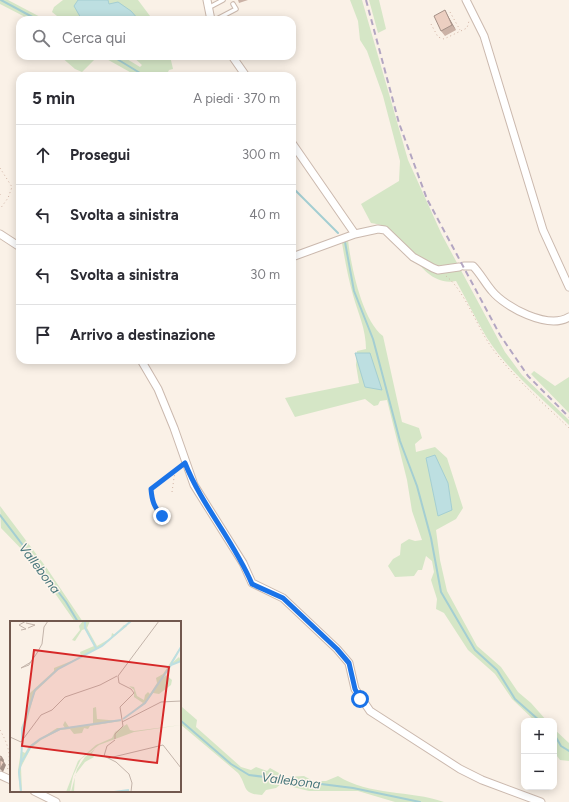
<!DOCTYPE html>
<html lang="it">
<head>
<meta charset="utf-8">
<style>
  body { margin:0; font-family:Figtree,sans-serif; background:#f7f7f7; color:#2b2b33 }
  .controls { position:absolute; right:12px; bottom:12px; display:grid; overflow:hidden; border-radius:8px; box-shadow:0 2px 10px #0003 }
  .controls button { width:36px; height:36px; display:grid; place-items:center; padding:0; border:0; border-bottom:1px solid #e1e1e2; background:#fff; color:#2b2b33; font:20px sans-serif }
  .stop { position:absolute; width:12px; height:12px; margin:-9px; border:3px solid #1a73e8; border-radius:50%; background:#fff }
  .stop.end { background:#1a73e8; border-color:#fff; box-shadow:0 1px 4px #0008 }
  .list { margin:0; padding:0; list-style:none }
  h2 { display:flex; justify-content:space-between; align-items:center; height:52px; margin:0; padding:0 16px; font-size:17px }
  h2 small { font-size:13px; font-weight:400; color:#7c7c81 }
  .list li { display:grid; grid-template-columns:26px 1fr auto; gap:12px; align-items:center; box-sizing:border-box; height:60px; padding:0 16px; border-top:1px solid #e1e1e2 }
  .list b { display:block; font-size:15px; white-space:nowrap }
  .list em { font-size:13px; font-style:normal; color:#7c7c81 }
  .icon { flex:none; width:22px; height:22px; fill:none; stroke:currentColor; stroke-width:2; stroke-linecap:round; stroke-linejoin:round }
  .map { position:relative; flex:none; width:569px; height:802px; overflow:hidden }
  .search { position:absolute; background:#fff; box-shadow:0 2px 10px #0003; left:16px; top:16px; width:280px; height:44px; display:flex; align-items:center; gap:10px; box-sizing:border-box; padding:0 14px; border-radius:12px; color:#7c7c81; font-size:15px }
  .panel { position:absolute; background:#fff; box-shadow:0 2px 10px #0003; left:16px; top:72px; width:280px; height:292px; border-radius:12px }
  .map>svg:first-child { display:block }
  .green { fill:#d5e6c6 }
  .water { fill:#bddfe1; stroke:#a4ced2 }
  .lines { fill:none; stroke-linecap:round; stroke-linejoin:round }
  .stream { stroke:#a4ced2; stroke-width:2 }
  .service-casing { stroke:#cbb9ae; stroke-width:5.5 }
  .minor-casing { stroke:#cbb9ae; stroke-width:9 }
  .path { stroke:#d1b3a4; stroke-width:1; stroke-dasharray:1 3; stroke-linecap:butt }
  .service { stroke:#fff; stroke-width:3.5 }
  .minor { stroke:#fff; stroke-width:7 }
  .rail { stroke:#b3a6c2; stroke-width:2; stroke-dasharray:6 4; stroke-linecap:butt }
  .wall { fill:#cbb2a6 }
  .shaded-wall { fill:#a59187 }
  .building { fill:#eccfc1; stroke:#a59187 }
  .route { stroke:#1a73e8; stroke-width:5 }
  .labels { text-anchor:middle; stroke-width:3; stroke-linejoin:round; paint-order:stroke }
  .water-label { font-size:13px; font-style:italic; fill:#47767b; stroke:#fdf5ec }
  .inset-river { fill:none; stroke:#bddfe1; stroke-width:2 }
  .inset-road { fill:none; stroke:#c3b4aa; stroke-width:1 }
  .view { fill:#d62828; fill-opacity:0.15; stroke:#d62828; stroke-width:2 }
  .inset-edge { fill:none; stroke:#71584e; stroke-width:2 }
</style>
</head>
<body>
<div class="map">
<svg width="569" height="802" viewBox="0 0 569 802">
  <rect width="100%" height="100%" fill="#faf1e7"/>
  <path class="green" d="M 0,0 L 8,0 L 46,20 L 31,20 L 0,4 Z
    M 63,0 L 138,0 L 153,20 L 62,20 L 52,12 L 54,7 Z
    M 350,0 L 362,0 L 408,160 L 442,235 L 505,352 L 522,375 L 569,420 L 569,425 C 541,397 509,372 487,338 C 476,320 467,300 456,281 C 422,288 409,240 383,226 C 380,224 375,224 371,223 L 361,204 L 399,181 L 400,161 L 383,96 L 367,51 L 360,40 L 358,21 Z
    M 369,0 L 379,0 L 386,29 L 378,33 Z
    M 60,56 L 122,56 L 140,67 L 142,65 L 132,56 L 170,56 L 173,69 L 169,70 L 166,76 L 137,76 L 103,57 L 95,59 L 82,72 L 75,69 Z
    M 348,240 C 351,266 362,320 383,336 L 402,422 L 419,428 L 422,438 L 415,444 L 416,452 L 435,447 L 447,458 L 463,508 L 456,519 L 436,530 L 440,560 L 447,591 L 477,646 L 501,667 L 518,692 L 531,703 L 547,721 L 535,721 L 512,699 L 495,674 L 468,650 L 444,613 L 436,609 L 437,599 L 431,580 L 434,572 L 432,561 L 426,556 L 422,570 L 418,570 L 414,576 L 395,577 L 388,566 L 393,559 L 400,555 L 401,544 L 409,539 L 415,541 L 422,540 L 412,511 L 407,480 L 387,400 L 380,401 L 378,405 L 374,406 L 365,399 L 295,417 L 285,398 L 359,383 L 356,365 L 357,351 L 366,349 C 366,329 358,313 353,295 C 348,278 345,260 342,243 Z
    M 534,371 L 555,386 L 569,377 L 569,413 L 531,374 Z
    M 0,506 L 46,567 L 83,622 L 75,622 L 31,559 L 1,528 Z
    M 182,707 L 197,720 L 196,727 L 241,767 L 251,770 L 256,767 L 267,771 L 270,768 L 286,777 L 304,776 L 313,781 L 326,781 L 338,776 C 369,796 410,790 444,802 L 395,802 L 358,791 L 309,791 L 281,784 L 276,788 L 266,790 L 262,795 C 241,794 248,786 238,773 L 180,724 L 180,709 Z
    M 554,729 L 569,743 L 569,761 L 560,760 L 554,752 Z"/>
  <path class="water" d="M 78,0 L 108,0 L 109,4 L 118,2 L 131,11 L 139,20 L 82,20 L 74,6 Z
    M 355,353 L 370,353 L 382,390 L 365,387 Z
    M 435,455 L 448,483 L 452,510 L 438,516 L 426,458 Z"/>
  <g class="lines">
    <path class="stream" d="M 1,0 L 38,20
      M 112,56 L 145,76
      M 292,187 L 338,233
      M 345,242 L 354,291 L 373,339 L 400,441 L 417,486 L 431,538 L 441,592 L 475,650 L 497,670 L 515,699 L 540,721
      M 0,515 L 66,602 L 78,622
      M 180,720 L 231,764 L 249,775 L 353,788 L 420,802
      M 554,734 L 561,746 L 569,751"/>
    <defs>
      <path id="service" d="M 208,8 L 223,0
        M 215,20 L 236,9 L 233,4"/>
      <path id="minor" d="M 207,0 L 211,20
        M 466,0 L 484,36 L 543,230 L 569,287
        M 232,56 L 246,76
        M 292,143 L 355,234
        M 0,234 L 20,247
        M 292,257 L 355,234 L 378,229 L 385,230 L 413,257 L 433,268 L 438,270 L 459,267
        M 464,266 L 473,266 C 480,273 485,283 492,291 C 505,307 548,330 569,317
        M 141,360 L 158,389 L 174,428 L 194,485 L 243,563 L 252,583 L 283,598 L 337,649 L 349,663 L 355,689 L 370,711 L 460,769 L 482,780 L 541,802
        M 0,775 L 11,780
        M 34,791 L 56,802"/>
    </defs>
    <use href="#service" class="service-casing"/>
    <use href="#minor" class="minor-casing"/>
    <path class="path" d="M 450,12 L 460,30
      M 431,24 L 438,37 L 444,39 L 467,28 L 469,21
      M 0,168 L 12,187 L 8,198 L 0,209
      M 0,194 L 0,195
      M 446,276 C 465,291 477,327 492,348 C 514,378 543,403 569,428
      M 172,492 L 175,471
      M 162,516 C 154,507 152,501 151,489 L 181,467
      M 0,730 C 8,744 12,756 7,771"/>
    <use href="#service" class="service"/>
    <use href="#minor" class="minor"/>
    <path class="rail" d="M 366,0 L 399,123 L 427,199 L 500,335 L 528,376 L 569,417"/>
  </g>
  <path class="wall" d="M 238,0 L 248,0 L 239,3 Z
    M 445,10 L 448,16 L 456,30 L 445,36 L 441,31 Z"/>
  <path class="shaded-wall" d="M 445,10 L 448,16 L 456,30 L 452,25 Z
    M 2,757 L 4,760 L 3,764 L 0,760 Z
    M 4,762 L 6,765 L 3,772 L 0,769 Z"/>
  <path class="building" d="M 445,10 L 452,25 L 441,31 L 434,16 Z
    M 0,756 L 2,757 L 0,760 L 4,762 L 0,769 Z"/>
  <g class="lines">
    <path class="route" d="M 162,516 C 154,507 152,501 151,489 L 185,463 C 202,506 234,541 252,584 L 283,598 L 337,649 L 349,663 L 355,689 L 360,699"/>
  </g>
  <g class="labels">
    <g class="water-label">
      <text transform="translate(40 568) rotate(53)" y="5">Vallebona</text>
      <text transform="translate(291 780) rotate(7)" y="5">Vallebona</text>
    </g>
  </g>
  <g transform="translate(10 621)">
    <rect width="171" height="171" fill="#faf1e7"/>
    <path d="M 73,0 L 80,0 L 77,7 L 87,25 L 101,17 L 102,12 L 105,14 L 114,4 L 117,5 L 91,26 L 49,48 L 25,71 L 11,121 L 11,107 L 18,90 L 20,72 L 44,50 L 44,47 L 64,39 L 71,35 L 70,31 L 84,25 L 75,8 L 72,9 L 65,20 L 62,19 L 70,9 L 69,5 ZM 171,25 L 162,42 L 169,36 L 171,40 L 162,44 L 154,54 L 154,56 L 156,54 L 162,59 L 161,64 L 149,73 L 143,72 L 135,83 L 124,89 L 133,82 L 124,76 L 124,69 L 119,65 L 124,66 L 127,75 L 134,79 L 135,74 L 138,71 L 140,73 L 147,62 L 146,57 L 153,53 ZM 86,86 L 87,98 L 111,100 L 80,105 L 78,108 L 74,107 L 72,112 L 64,113 L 60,108 L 50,109 L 31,119 L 21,127 L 11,146 L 12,171 L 10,171 L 8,149 L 11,130 L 15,132 L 19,125 L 47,107 L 55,107 L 53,104 L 55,100 L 59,106 L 83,103 L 83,87 ZM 117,103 L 120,109 L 124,110 L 171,104 L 124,111 L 89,124 L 71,138 L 63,155 L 60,171 L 56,171 L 68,140 L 86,124 L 102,117 L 105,111 ZM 85,128 L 82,132 L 84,136 L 75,141 L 65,154 L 64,171 L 61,171 L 67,148 L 75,136 Z" fill="#d5e6c6"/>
    <path class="inset-river" d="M 44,0 L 62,0M 75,0 L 75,7 L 86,27M 161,43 L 171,26M 113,98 L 135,82 L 161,44 L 171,40M 12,119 L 12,109 L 25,69 L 48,48 L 92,25 L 121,0M 11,142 L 12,122M 11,171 L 9,151 L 11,142 L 21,125 L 30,118 L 50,108 L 111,99M 104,171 L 119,169"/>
    <path class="inset-road" d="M 16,2 L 25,4 L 18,7M 11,9 L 16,8 L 9,4 L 16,0M 21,41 L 11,47 L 19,44 L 20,42 L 27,32 L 32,23 L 34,6 L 38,0M 112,101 L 151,81 L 171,80M 0,116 L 11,121 L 31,94 L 42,89 L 55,76 L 90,64 L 107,55M 105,118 L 105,113 L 113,105 L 110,86 L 124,72 L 121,68 L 109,62 L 108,55 L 149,0M 105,119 L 97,125 L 94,135 L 106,141 L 119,153 L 122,162 L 121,171M 99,137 L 153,124 L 171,147"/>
    <path class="view" d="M 24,29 L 159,46 L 147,142 L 12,125 Z"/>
    <rect width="171" height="171" class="inset-edge"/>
  </g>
</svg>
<div class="controls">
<button>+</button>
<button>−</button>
</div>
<div class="stop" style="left:360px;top:699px"></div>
<div class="stop end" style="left:162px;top:516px"></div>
<div class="search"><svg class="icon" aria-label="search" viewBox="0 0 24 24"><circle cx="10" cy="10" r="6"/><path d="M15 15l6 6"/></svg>Cerca qui</div>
<section class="panel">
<h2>5 min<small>A piedi · 370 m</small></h2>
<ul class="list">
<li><svg class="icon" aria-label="ahead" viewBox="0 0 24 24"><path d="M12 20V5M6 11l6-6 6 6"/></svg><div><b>Prosegui</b></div><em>300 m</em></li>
<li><svg class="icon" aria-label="left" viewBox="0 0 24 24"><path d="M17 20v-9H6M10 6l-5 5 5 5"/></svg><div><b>Svolta a sinistra</b></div><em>40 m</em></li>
<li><svg class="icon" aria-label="left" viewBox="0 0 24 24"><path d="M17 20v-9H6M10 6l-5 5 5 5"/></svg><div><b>Svolta a sinistra</b></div><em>30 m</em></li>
<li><svg class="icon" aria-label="arrive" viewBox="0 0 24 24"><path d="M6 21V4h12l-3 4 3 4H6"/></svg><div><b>Arrivo a destinazione</b></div></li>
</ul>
</section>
</div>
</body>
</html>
